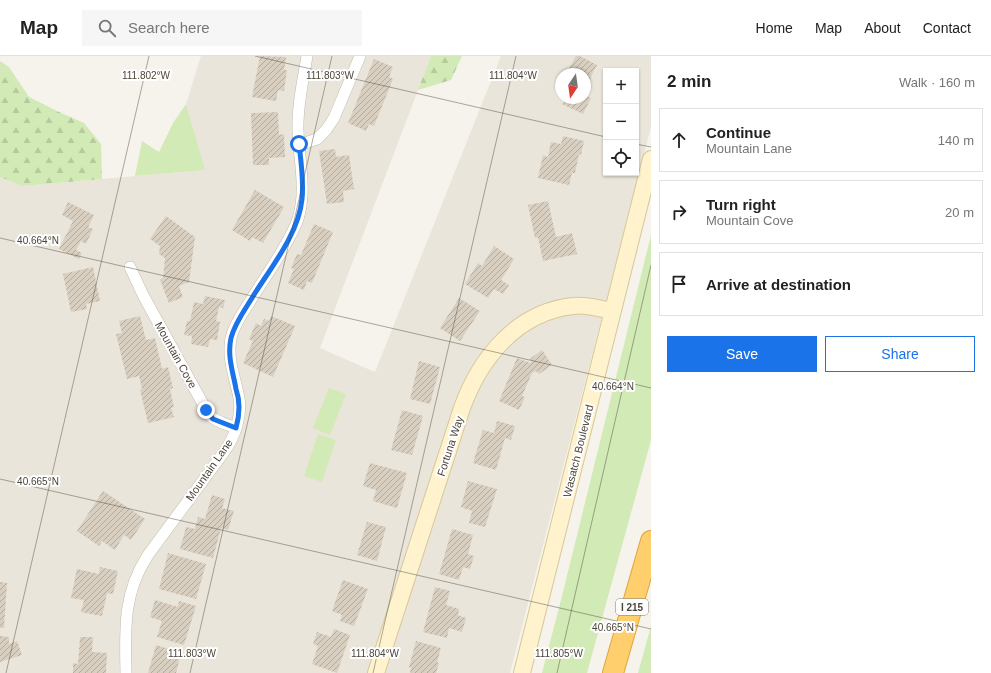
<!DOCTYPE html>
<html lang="en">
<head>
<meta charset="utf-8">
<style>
  body { margin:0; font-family:Helvetica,sans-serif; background:#f6f6f6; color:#222 }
  .controls { position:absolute; right:12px; top:12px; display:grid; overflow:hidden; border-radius:0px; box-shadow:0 1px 3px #0004 }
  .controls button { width:36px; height:36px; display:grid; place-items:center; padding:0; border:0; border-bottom:1px solid #e0e0e0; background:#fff; color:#222; font:20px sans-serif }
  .compass { position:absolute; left:555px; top:12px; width:36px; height:36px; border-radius:50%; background:#fff; box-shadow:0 1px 3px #0004; rotate:193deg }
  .stop { position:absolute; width:12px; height:12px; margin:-9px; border:3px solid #1a73e8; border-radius:50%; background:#fff }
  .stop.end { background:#1a73e8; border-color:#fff; box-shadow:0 1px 4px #0008 }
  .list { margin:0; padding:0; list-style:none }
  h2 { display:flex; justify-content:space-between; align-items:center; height:52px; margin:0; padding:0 16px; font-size:17px }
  h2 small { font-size:13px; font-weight:400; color:#767676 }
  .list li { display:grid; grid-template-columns:26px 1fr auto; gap:12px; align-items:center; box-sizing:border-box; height:64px; margin:0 8px 8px; padding:0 8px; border:1px solid #e0e0e0; border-radius:0px }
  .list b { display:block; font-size:15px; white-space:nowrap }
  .list p { margin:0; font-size:13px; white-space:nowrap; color:#767676 }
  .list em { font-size:13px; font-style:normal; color:#767676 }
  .actions { display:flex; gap:8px; padding:12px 16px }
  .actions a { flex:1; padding:9px 0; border:1px solid #1a73e8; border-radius:0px; text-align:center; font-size:14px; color:#1a73e8 }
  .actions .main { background:#1a73e8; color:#fff }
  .icon { flex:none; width:22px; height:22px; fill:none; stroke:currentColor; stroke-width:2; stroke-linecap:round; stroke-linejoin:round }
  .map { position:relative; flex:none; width:651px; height:617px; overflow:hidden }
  header { display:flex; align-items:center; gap:24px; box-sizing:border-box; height:56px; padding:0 20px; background:#fff; border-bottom:1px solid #e0e0e0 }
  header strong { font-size:19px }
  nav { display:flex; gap:22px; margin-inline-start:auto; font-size:14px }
  .search { width:280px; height:36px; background:#f6f6f6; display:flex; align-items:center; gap:10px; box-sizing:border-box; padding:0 14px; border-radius:0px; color:#767676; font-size:15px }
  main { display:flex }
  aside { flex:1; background:#fff }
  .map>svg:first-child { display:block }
  .residential { fill:#eae5da; fill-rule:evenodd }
  .grass { fill:#d2eab5 }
  .forest { fill:url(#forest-firs) }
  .building { fill:url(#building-hatch) }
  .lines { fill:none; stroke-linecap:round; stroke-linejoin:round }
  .street-casing { stroke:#c2bbae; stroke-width:12 }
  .secondary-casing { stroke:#d6c79b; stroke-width:18 }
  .highway-casing { stroke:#e0a43c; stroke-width:22 }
  .street { stroke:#fff; stroke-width:11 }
  .secondary { stroke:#fff3cd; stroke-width:16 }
  .highway { stroke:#ffcf6e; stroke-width:20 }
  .route { stroke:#1a73e8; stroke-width:5 }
  .ticks { fill:none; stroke:#4b4439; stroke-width:1; stroke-opacity:0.45 }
  .labels { text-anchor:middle; stroke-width:4; stroke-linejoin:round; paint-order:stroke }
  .shield { fill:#fff; stroke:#817c74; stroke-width:1 }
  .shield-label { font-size:10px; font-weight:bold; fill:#4b4439 }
  .street-label { font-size:11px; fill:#4b4439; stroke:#fff }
  .ticks-label { font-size:10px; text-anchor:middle; fill:#4b4439; stroke:#fff; stroke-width:4; stroke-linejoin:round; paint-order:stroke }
</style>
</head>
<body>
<header>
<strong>Map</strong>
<div class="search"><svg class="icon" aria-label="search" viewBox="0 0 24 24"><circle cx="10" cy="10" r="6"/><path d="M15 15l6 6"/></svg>Search here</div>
<nav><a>Home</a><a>Map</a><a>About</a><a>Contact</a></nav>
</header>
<main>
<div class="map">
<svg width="651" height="617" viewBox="0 0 651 617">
  <defs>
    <pattern id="forest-firs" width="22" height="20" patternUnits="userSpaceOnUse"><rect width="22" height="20" fill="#d2eab5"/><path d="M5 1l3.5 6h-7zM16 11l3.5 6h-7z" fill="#b6ca9c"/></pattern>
    <pattern id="building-hatch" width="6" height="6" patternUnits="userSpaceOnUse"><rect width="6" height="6" fill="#d8cfc1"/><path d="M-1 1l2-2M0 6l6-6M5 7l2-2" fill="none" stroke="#b1aa9e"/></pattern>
  </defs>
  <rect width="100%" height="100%" fill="#f6f3ec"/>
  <path class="residential" d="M 201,0 L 431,0 L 320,292 L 375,316 L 501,0 L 651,0 L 651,71 L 510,617 L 0,617 L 0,121 L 22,130 L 204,114 L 186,48 ZM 606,15 L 636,15 L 636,117 L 606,117 ZM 561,18 L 585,18 L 585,42 L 561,42 Z"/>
  <path class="grass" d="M 186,48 L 205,114 L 135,120 L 142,85 L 159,96 L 173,67 Z
    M 651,179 L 651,384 L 587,617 L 542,617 L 562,540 Z
    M 329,332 L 346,338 L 330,379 L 313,372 Z
    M 318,378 L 336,384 L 322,426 L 304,420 Z
    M 651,570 L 651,617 L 638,617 Z"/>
  <path class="forest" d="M 431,0 L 462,0 L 451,24 L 418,34 Z
    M 0,5 L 9,11 L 29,41 L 59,56 L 84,67 L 101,88 L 102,123 L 22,130 L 0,121 Z"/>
  <path class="building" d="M 260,0 L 286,1 L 284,14 L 287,14 L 284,35 L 278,34 L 276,45 L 252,41 Z
    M 576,0 L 580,0 L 597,9 L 585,32 L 585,18 L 566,18 Z
    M 374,3 L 393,11 L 389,21 L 393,23 L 374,70 L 369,68 L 366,75 L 348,67 Z
    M 585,39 L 591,42 L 583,58 L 562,48 L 565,42 L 585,42 Z
    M 278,56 L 279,79 L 284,78 L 285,101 L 269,102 L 269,109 L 253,109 L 251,57 Z
    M 563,80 L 584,85 L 581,99 L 579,98 L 575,117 L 572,117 L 569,129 L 538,122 L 543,99 L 548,101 L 551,86 L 561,88 Z
    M 335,93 L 336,101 L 349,99 L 354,133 L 343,135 L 344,146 L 327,148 L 319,95 Z
    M 255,134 L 284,151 L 263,187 L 252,181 L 250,185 L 232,174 Z
    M 548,145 L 556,181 L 572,177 L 577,198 L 543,205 L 538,181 L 535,182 L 528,149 Z
    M 68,146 L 94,159 L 88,171 L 93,173 L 86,188 L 81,185 L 76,194 L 82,197 L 79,203 L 59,193 L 73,165 L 62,159 Z
    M 166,160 L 195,181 L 189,226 L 179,230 L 183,241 L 169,247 L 160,224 L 163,222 L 165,202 L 159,198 L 160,190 L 150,183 Z
    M 314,168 L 333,176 L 312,227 L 307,225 L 304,234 L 288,227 L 294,213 L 291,212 L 297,198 L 301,199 Z
    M 494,190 L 514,203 L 501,224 L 509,229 L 503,238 L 494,233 L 488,242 L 465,228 L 478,207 L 482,210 Z
    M 93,211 L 100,245 L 86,248 L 87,253 L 71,256 L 63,218 Z
    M 205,240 L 225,244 L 223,252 L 219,251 L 216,265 L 220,266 L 217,284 L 210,283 L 208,291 L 191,288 L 192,280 L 184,279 L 187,265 L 190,265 L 194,246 L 203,248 Z
    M 459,242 L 480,255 L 460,285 L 440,272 Z
    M 140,260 L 146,284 L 155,282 L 162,313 L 168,311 L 173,332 L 170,333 L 174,351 L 171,352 L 174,361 L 148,367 L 140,334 L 142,333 L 139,320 L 127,323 L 116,278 L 122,277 L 119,265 Z
    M 271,260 L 295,270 L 273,321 L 243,307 L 253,285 L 249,283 L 256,267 L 261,270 L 264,263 L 269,265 Z
    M 542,294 L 552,309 L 539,318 L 536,315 L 532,317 L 522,340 L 525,341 L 519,354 L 499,345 L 517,302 L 530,307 L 532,306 L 530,303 Z
    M 419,305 L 440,311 L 430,348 L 410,343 Z
    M 402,354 L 423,360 L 412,399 L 391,394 Z
    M 497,365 L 515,370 L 511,384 L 505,382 L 496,414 L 473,407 L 483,374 L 494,377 Z
    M 370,407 L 407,417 L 397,452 L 373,445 L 376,434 L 363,430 Z
    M 468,425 L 497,433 L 485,471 L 469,467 L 472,455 L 461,451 Z
    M 103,435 L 145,463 L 131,484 L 124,479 L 115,494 L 102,485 L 99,490 L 77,475 Z
    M 212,439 L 225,443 L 222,452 L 234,455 L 228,474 L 221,472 L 213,502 L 180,493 L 186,471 L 195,473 L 198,461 L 205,463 Z
    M 367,466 L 386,471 L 377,505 L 357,499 Z
    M 452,473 L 473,479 L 468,498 L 474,500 L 470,513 L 463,511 L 459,524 L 439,518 Z
    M 168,497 L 206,508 L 196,543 L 159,533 Z
    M 100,511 L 118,515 L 113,538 L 107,537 L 102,560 L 81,556 L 84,544 L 71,542 L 77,513 L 99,518 Z
    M 343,524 L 368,533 L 354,570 L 340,565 L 342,559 L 332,555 Z
    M 0,526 L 7,527 L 4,572 L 0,572 Z
    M 435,531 L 450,535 L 446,549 L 459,553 L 458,559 L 466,562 L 462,576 L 449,572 L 447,582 L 423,576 Z
    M 155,544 L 178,551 L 179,545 L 196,550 L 184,589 L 157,581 L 162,565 L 150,561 Z
    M 334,573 L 350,579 L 337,617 L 312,608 L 318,590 L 313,588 L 317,576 L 331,581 Z
    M 0,580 L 9,581 L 9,588 L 17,585 L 22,599 L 0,606 Z
    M 80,581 L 93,581 L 92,596 L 107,597 L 106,617 L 73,617 L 73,607 L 78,608 Z
    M 416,585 L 441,592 L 437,606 L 439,607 L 436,617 L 410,617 L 411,612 L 409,611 Z
    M 156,589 L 181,597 L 176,617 L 148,617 Z"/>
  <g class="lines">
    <defs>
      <path id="street" d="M 299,89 L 317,83 L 326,74 L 334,62 L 360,0
        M 130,211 L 143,239 L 209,359 C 216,366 226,368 236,372
        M 126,617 C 125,573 123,537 148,499 L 224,396 C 235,381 242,360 239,342 C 235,321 227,303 231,282 C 234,269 242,258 249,247 C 258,232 268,218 277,203 C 285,190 293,177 298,163 C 307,133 299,105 298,75 C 297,50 303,25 307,0"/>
      <path id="secondary" d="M 376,617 L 462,352 C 480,302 517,256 573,250 C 586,248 600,253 613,255
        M 522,617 L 651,103"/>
      <path id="highway" d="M 613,617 L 651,485"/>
    </defs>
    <use href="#street" class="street-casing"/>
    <use href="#secondary" class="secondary-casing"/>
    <use href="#highway" class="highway-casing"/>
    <use href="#street" class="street"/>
    <use href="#secondary" class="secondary"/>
    <use href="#highway" class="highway"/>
  </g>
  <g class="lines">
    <path class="route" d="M 206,354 L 213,363 L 236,372 C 238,365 239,358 239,351 C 239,345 238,339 236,333 C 233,316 227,300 231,282 C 235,266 247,251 255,237 C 273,209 299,176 302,143 C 304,125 301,106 299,88"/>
  </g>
  <path class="ticks" d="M 255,0 L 606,81M 636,88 L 651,91M 0,182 L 651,332M 0,423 L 651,573M 6,617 L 149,0M 190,617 L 332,0M 373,617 L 516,0M 557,617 L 651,209"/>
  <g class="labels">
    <rect class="shield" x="616" y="543" width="32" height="16" rx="3"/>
    <g class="shield-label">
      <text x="632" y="555">I 215</text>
    </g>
    <g class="street-label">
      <text transform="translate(176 299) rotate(61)" y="4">Mountain Cove</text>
      <text transform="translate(450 390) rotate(-72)" y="4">Fortuna Way</text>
      <text transform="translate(578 395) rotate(-76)" y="4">Wasatch Boulevard</text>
      <text transform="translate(209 414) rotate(-55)" y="4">Mountain Lane</text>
    </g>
  </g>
  <g class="ticks-label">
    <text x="146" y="23">111.802°W</text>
    <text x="330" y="23">111.803°W</text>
    <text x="513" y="23">111.804°W</text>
    <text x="38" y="188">40.664°N</text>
    <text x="613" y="334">40.664°N</text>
    <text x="38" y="429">40.665°N</text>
    <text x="613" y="575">40.665°N</text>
    <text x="192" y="601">111.803°W</text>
    <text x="375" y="601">111.804°W</text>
    <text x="559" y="601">111.805°W</text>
  </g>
</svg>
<div class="controls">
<button>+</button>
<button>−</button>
<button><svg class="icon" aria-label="locate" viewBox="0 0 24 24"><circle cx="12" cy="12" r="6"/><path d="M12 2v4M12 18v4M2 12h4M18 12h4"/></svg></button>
</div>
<svg class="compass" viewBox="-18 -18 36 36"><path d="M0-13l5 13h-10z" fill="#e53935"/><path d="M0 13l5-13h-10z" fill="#767676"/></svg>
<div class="stop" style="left:299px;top:88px"></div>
<div class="stop end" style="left:206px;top:354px"></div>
</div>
<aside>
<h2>2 min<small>Walk · 160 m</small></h2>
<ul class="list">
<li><svg class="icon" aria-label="ahead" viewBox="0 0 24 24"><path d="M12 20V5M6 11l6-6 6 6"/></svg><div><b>Continue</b><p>Mountain Lane</p></div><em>140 m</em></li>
<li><svg class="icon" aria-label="right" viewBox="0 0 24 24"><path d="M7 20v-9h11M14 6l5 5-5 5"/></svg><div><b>Turn right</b><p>Mountain Cove</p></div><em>20 m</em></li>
<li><svg class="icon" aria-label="arrive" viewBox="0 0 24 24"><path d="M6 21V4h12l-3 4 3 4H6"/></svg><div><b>Arrive at destination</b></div></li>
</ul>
<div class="actions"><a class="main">Save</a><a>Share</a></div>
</aside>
</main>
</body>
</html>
